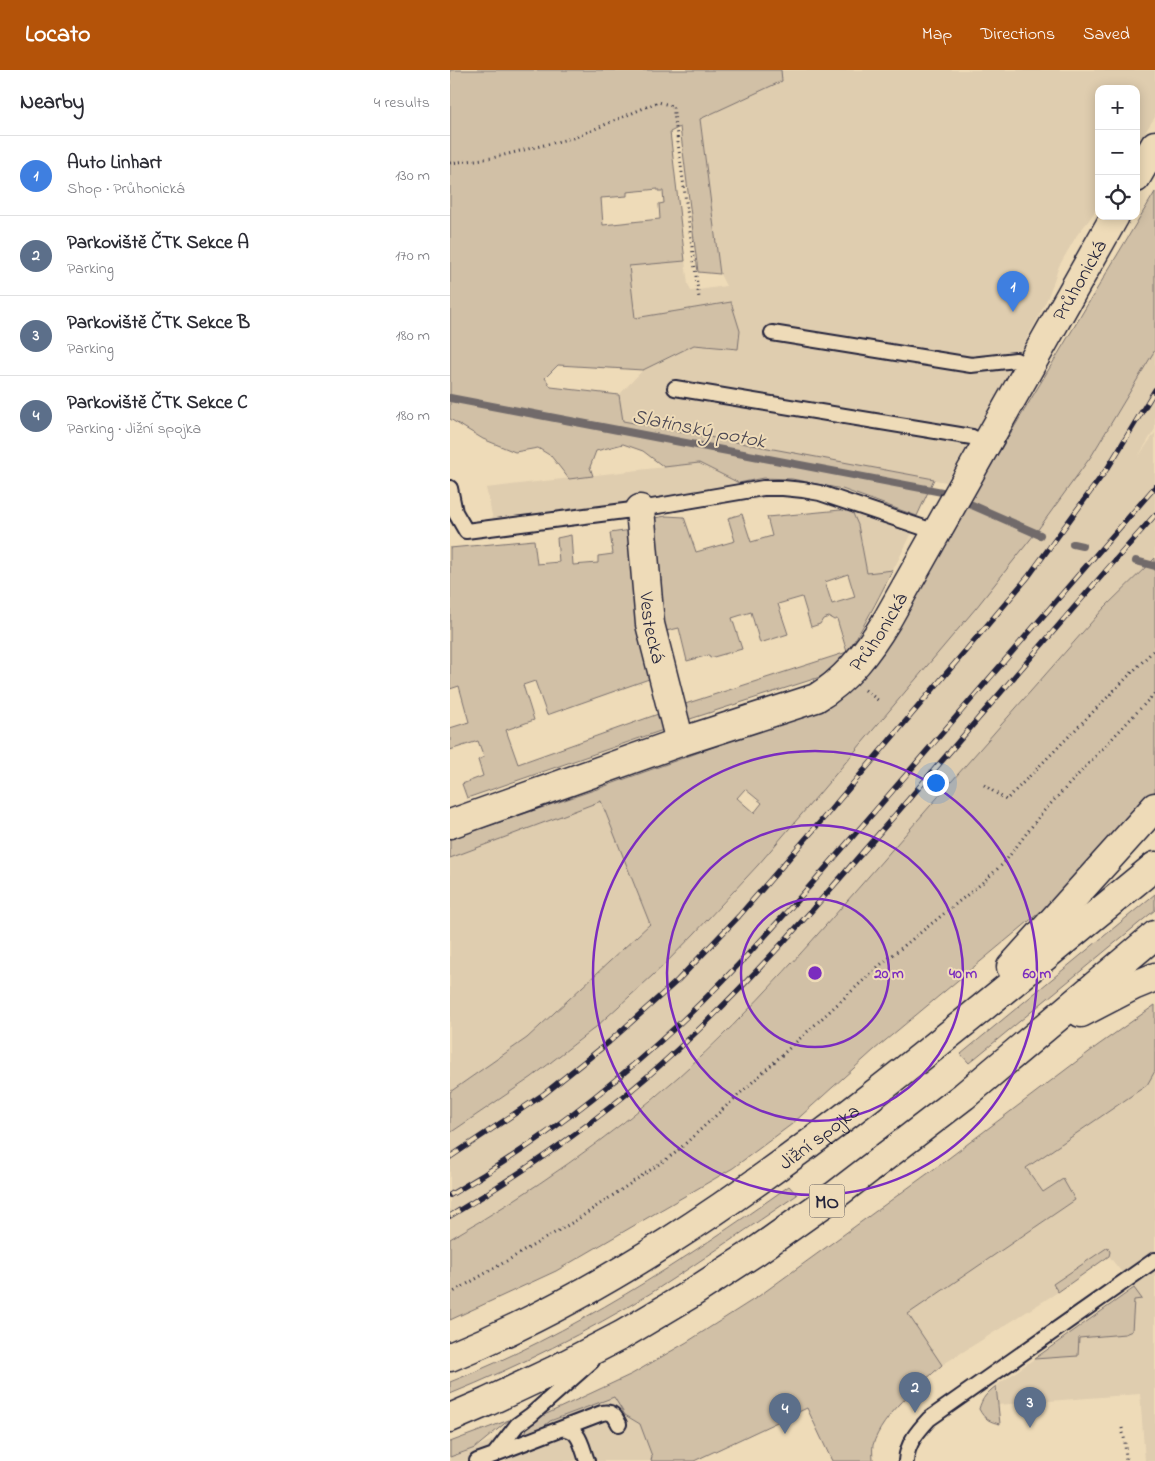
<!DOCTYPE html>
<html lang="en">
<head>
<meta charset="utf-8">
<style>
  body { margin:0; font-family:"Indie Flower",sans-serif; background:#f7f7f7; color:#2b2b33 }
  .controls { position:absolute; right:15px; top:15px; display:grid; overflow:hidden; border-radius:10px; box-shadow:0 2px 12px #0003 }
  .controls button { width:45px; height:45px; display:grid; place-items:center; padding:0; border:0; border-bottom:1px solid #e1e1e2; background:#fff; color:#2b2b33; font:25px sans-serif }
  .you { position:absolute; left:485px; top:712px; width:18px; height:18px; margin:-12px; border:4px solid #fff; border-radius:50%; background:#1a73e8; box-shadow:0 0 0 8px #1a73e833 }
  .badge { display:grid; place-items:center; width:32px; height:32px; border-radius:50%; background:#b45309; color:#fff; font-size:16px; font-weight:700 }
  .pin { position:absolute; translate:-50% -41px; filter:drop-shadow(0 1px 2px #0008) }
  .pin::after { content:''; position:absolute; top:26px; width:18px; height:15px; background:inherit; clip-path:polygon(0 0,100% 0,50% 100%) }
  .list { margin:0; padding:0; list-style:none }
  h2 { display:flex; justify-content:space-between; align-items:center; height:65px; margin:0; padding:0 20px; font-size:21px }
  h2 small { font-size:16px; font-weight:400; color:#7c7c81 }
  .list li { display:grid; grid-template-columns:32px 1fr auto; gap:15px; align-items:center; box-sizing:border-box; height:80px; padding:0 20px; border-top:1px solid #e1e1e2 }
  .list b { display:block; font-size:19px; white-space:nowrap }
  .list p { margin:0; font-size:16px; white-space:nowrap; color:#7c7c81 }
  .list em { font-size:16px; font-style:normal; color:#7c7c81 }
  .icon { flex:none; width:28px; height:28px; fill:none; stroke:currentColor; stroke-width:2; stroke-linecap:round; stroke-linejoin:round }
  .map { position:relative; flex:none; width:705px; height:1391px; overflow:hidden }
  header { display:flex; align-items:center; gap:30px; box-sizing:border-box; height:70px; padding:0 25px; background:#b45309; color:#fff }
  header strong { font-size:24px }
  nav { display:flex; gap:28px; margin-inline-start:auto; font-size:18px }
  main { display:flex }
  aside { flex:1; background:#fff }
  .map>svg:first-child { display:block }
  .built { fill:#dfcdaf }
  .green { fill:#d1c0a6; stroke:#7a7170; fill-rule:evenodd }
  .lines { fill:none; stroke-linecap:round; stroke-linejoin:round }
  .stream { stroke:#716a6b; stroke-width:8 }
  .service-casing { stroke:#22223b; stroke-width:18 }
  .minor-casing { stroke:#22223b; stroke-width:31 }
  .trunk-casing { stroke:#22223b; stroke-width:31 }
  .path { stroke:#22223b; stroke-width:3; stroke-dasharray:1 4; stroke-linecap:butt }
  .service { stroke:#eedbb8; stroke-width:14 }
  .minor { stroke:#eedbb8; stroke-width:28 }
  .trunk { stroke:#eedbb8; stroke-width:28 }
  .rail-casing { stroke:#22223b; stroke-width:5.5 }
  .rail { stroke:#eedbb8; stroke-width:4; stroke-dasharray:11; stroke-linecap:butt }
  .ring { fill:none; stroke:#7b2cbf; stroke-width:2.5 }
  .labels { text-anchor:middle; stroke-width:4; stroke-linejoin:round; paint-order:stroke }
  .shield { fill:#eedbb8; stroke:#5f5a60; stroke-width:1 }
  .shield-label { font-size:19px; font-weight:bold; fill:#22223b }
  .street-label { font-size:20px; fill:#22223b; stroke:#eedbb8 }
  .water-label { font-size:21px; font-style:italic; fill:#4a4653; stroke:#eedbb8 }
  .centre { fill:#7b2cbf; stroke:#eedbb8; stroke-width:2.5 }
  .ring-label { font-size:15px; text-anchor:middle; font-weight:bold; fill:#7b2cbf; stroke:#eedbb8; stroke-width:4; stroke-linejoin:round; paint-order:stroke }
</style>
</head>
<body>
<header>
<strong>Locato</strong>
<nav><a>Map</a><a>Directions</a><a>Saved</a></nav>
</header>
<main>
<aside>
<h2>Nearby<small>4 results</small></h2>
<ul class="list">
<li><span class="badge" style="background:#3f7fe0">1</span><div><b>Auto Linhart</b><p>Shop · Průhonická</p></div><em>130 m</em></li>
<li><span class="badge" style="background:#5c6f8a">2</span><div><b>Parkoviště ČTK Sekce A</b><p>Parking</p></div><em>170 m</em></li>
<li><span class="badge" style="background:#5c6f8a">3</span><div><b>Parkoviště ČTK Sekce B</b><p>Parking</p></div><em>180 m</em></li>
<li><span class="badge" style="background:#5c6f8a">4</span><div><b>Parkoviště ČTK Sekce C</b><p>Parking · Jižní spojka</p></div><em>180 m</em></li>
</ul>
</aside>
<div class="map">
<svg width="705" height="1391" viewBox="0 0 705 1391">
  <rect width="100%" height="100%" fill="#eedbb8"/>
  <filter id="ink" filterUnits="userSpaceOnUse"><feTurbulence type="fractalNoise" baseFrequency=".02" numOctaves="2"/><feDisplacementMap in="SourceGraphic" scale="10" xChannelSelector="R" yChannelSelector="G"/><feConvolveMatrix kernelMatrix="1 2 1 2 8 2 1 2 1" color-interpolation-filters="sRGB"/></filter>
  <g filter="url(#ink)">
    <path class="built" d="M 331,0 L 705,0 L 705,47 L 686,76 L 686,19 L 649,19 L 649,135 L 639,150 L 627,165 L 609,196 L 598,227 L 587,250 L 531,353 L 496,412 L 172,351 L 169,325 L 193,300 L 244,275 L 288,279 L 281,232 L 184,248 L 179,195 L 235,191 L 238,214 L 241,221 L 276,216 L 270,204 L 250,48 L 331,11 Z
      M 705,280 L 705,359 L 688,387 L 705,363 L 705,488 L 654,538 L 369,863 L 294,944 L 229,1006 L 152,1069 L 82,1119 L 0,1169 L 0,1063 L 82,1007 L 146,957 L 213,895 L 274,833 L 308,795 L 477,595 L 690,305 Z
      M 249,393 L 317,428 L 184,447 L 46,463 L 36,418 Z
      M 401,439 L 462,463 L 443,500 L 417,504 L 408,455 Z
      M 151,731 L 200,854 L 77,968 L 0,1022 L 0,788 Z
      M 705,943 L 705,1391 L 695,1391 L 690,1324 L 547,1335 L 546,1316 L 684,1218 L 659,1186 L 608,1222 L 492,1295 L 458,1327 L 436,1349 L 422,1376 L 423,1391 L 382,1391 L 357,1338 L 244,1391 L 0,1391 L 0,1387 L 25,1378 L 182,1304 L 237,1272 L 309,1226 L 442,1132 L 647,976 L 690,945 Z"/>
    <path class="green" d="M 0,0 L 331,0 L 332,11 L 250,49 L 270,204 L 248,202 L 230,57 L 220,62 L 235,191 L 179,196 L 185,248 L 281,232 L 290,261 L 288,279 L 244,275 L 193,300 L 108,295 L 95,308 L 101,317 L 169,325 L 173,351 L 484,409 L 467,446 L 392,419 L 342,409 L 313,408 L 289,413 L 249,393 L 214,397 L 193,381 L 173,374 L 146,381 L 140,397 L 143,406 L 119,409 L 101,386 L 88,378 L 65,382 L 33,369 L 0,349 ZM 208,119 L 208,121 L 213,121 L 214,133 L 209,134 L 210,149 L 153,155 L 151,128 L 177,126 L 177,122 Z
      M 705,122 L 705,280 L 642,385 L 587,461 L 526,538 L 363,731 L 308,795 L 245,863 L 214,895 L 146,957 L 82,1007 L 0,1063 L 0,1022 L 77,968 L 200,854 L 151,731 L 0,788 L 0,769 L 147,719 L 386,633 C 405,617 413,607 427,586 ZM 295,719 L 312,733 L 304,743 L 287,728 Z
      M 401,439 L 408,455 L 417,503 L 443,500 C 428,527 398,595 370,607 L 237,650 L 232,635 L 397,582 L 387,549 L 384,550 L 379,547 L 373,549 L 370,554 L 361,557 L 352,527 L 328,534 L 338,564 L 310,573 L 301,542 L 282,548 L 292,579 L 260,588 L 259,585 L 237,591 L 229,558 L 212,562 L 198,449 L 216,446 L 234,447 L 246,482 L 285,471 L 278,448 L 292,444 L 301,472 L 322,466 L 317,447 ZM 398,504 L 405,527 L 382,534 L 375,512 Z
      M 181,460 L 190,553 L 199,609 L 97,645 L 85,611 L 73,615 L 84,650 L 56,660 L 68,694 L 211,643 L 216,659 L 17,728 L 12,714 L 33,706 L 28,690 L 34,687 L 28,671 L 0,680 L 0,658 L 19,652 L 9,616 L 0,619 L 0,478 L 84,470 L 87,494 L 109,492 L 107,468 L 121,465 L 123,495 L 148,493 L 148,486 L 163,484 L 160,463 Z
      M 705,488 L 705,721 L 641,793 L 596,837 L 424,980 L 342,1054 L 283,1098 L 106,1201 L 0,1250 L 0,1169 C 81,1122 158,1069 228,1007 C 303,941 367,865 433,790 C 506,706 580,622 654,538 Z
      M 705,824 L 705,840 L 519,993 L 511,984 Z
      M 705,935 L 705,1001 L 697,1015 L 576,1098 L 593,1122 L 613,1109 L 625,1130 L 458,1244 L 492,1295 C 469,1316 432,1345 423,1375 C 422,1380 423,1386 423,1391 L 382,1391 L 357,1338 L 244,1391 L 201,1391 L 202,1386 L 190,1354 L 175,1345 L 164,1327 L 100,1351 L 85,1364 L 79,1366 L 76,1362 L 77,1356 L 90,1347 L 182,1304 L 237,1272 L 309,1226 L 495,1091 L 647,976 Z
      M 339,1116 L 347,1125 C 298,1158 250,1192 201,1223 C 137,1262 69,1296 0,1324 L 0,1312 C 122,1264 233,1191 339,1116 Z
      M 658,1177 L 660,1182 L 659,1186 L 608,1222 L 603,1214 Z
      M 684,1218 L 692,1229 L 684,1230 L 682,1261 L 675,1264 L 629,1268 L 628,1286 L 584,1289 Z
      M 546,1316 L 550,1354 C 540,1352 534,1349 529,1339 C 532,1328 537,1323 546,1316 Z
      M 59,1350 L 25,1378 L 0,1387 L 0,1372 Z"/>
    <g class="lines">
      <path class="stream" d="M 0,328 L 492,422
        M 522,435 L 590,465
        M 623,474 L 632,476
        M 686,491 L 705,496"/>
      <defs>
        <path id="service" d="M 322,263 L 521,295 L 566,290 L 579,298
          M 225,318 L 522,367 L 536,374
          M 0,418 L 5,442 L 16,461 L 190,439 L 313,418 L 333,418 L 353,420 L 370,423 L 486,462
          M 110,1359 L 152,1343 C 163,1341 165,1346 169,1354
          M 45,1384 L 110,1359 C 130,1357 131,1375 137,1391
          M 27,1391 L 44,1385 L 67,1355 L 81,1345 L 142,1291
          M 456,1391 C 457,1373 468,1361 479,1349 L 705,1190"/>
        <g id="minor">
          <path d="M 686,108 L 705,75"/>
          <path id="s1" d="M 190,439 L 200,554 L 230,672"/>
          <path id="s2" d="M 0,754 L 230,672 L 366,628 C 397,610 419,580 437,550 L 665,146"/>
        </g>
        <g id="trunk">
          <path d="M 561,897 L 705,737"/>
          <path d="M 631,943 L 683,916 L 705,907"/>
          <path id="s3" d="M 0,1287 C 153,1224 289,1129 419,1028 C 516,953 610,874 705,796"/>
          <path d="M 0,1348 L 37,1332 L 105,1300 L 172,1265 L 239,1225 L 305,1182 L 384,1126 L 514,1026 L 705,865"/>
        </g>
      </defs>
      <use href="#service" class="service-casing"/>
      <use href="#minor" class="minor-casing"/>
      <use href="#trunk" class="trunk-casing"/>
      <path class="path" d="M 0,93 L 42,88 L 126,67 L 208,32 L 223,36 L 249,228
        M 415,620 L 429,631
        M 534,715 L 556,730 L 705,579
        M 0,1224 L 125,1151 L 224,1084 L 429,896 L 532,813 L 554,793 L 592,743 L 705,623
        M 672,1358 L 675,1372 L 676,1391"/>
      <use href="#service" class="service"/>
      <use href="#minor" class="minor"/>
      <use href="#trunk" class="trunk"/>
      <defs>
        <path id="rail" d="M 0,1087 L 94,1024 L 159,972 L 228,910 L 289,846 L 378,743 L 578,507 L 659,396 L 705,320
          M 0,1125 C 83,1077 160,1019 230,953 C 302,885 366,809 431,734 C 523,628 613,522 705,417
          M 0,1146 C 76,1101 150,1050 216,990 C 302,913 376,824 452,737 C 536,640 620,541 705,445"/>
      </defs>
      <use href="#rail" class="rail-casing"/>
      <use href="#rail" class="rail"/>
    </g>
  </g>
  <g class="ring">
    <circle cx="365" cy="903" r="74"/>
    <circle cx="365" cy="903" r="148"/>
    <circle cx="365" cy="903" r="222"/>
  </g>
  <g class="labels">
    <rect class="shield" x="359.5" y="1114.5" width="35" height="33" rx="4"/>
    <g class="shield-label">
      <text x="377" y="1138">MO</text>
    </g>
    <g class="street-label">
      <text dy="7" stroke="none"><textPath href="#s2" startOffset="884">Průhonická</textPath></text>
      <text dy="7" stroke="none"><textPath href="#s1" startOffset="119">Vestecká</textPath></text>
      <text dy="7" stroke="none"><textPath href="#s2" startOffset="479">Průhonická</textPath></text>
      <text dy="7" stroke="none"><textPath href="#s3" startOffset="431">Jižní spojka</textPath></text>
    </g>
    <g class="water-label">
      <text transform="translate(249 358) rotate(11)" y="7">Slatinský potok</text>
    </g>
  </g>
  <circle cx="365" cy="903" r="8" class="centre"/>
  <g class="ring-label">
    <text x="439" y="908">20 m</text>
    <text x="513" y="908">40 m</text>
    <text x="587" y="908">60 m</text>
  </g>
</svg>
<div class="controls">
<button>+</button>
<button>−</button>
<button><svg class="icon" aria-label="locate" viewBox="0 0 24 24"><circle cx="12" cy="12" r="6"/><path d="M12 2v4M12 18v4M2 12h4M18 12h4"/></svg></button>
</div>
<div class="you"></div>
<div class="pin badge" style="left:563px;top:242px;background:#3f7fe0">1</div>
<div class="pin badge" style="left:465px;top:1343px;background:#5c6f8a">2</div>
<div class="pin badge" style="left:580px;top:1358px;background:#5c6f8a">3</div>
<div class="pin badge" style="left:335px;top:1364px;background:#5c6f8a">4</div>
</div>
</main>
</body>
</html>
